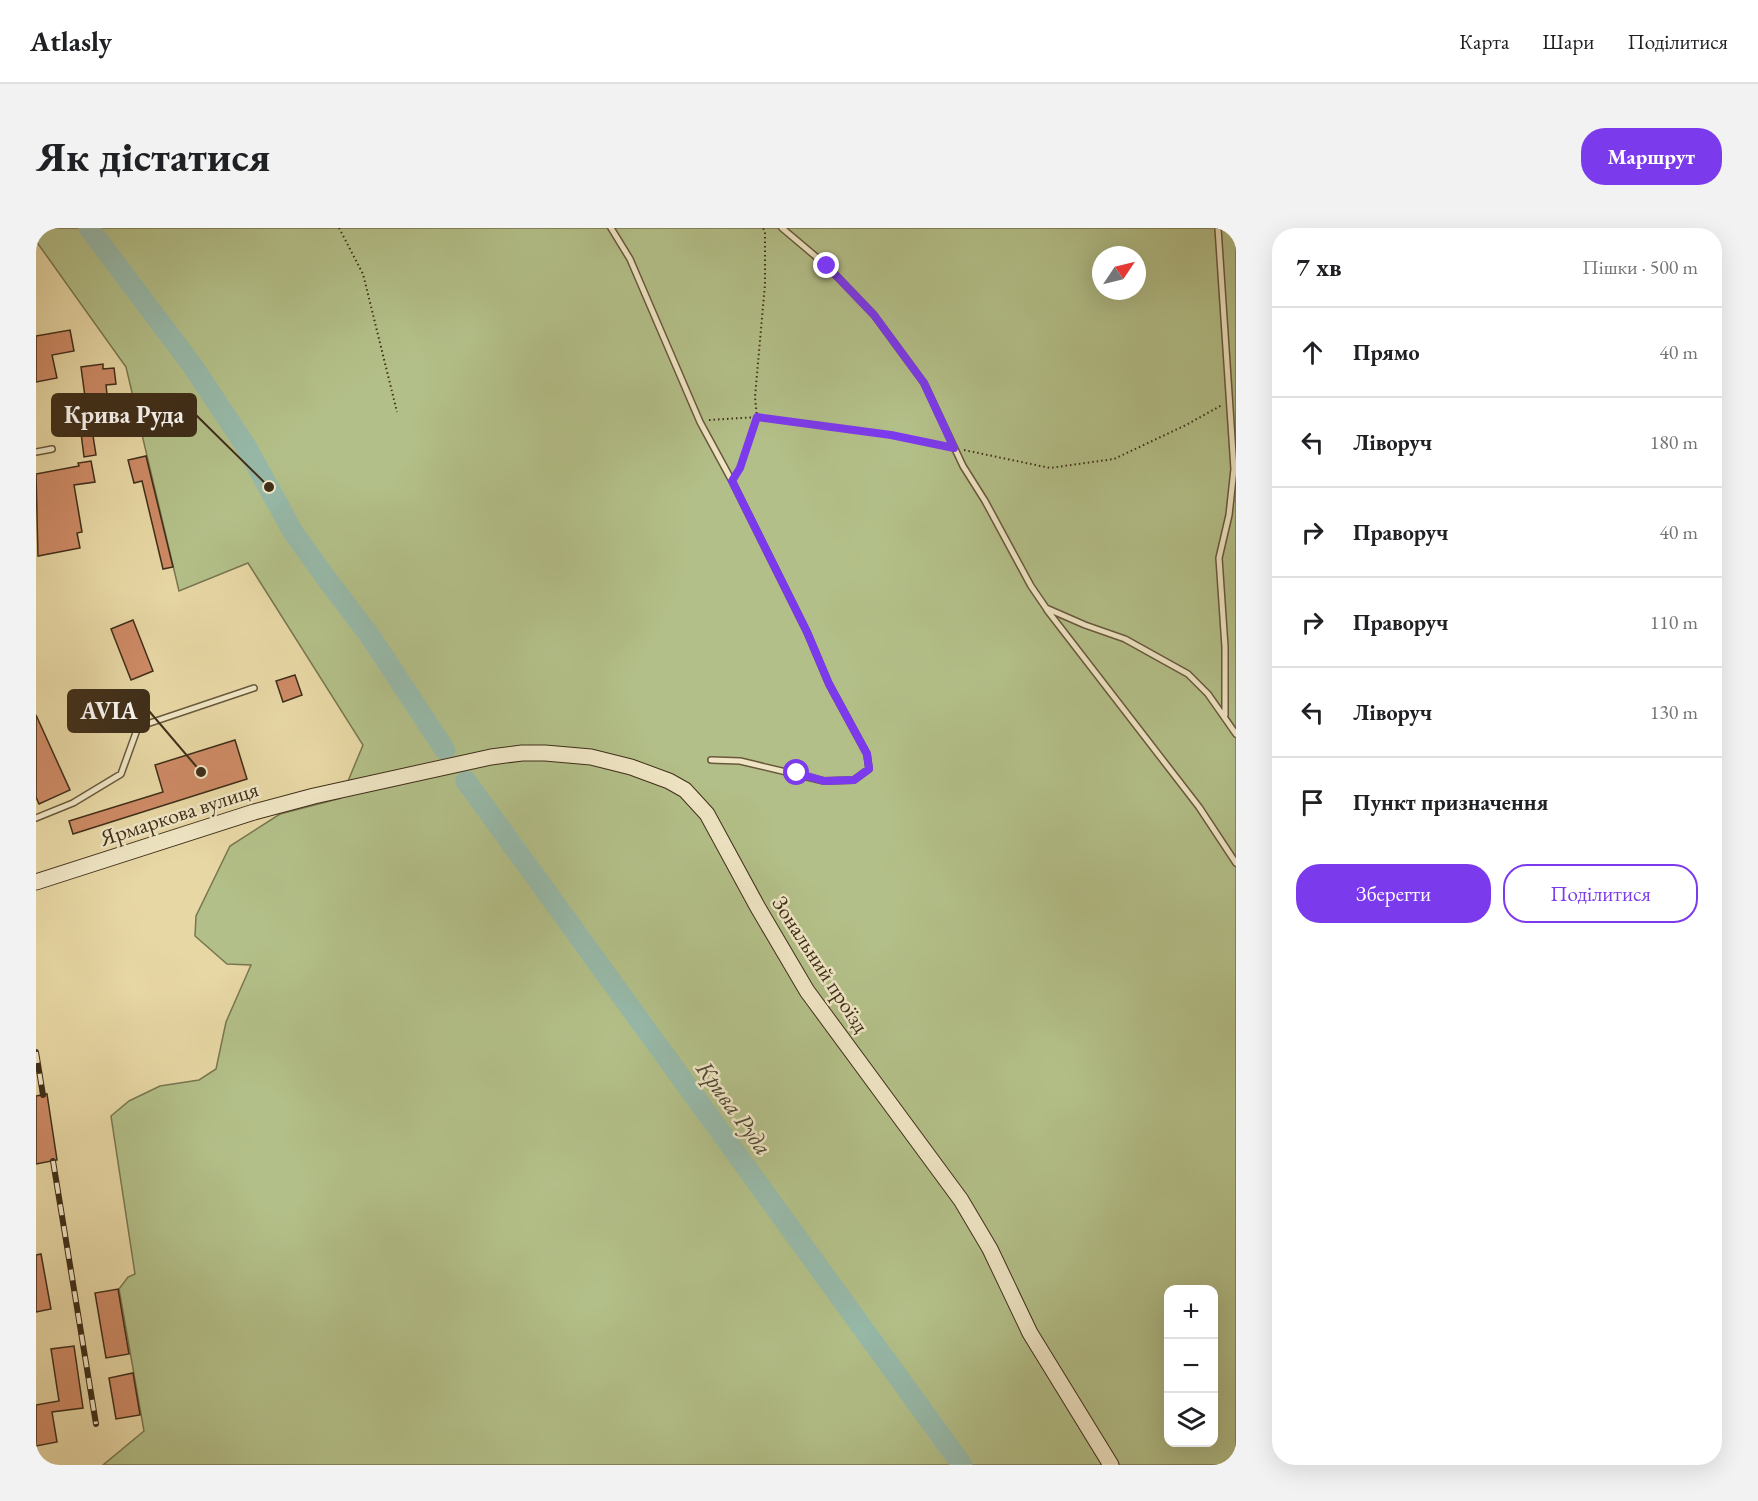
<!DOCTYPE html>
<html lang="uk">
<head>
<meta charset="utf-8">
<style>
  body { margin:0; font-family:"EB Garamond",serif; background:#f2f2f2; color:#202124 }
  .controls { position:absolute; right:18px; bottom:18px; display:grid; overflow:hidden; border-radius:12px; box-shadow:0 6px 24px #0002 }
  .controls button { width:54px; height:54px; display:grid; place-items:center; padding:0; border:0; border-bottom:2px solid #e0e0e0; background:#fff; color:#202124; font:30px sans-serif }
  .compass { position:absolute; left:1056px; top:18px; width:54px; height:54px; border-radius:50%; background:#fff; box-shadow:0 6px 24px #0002; rotate:55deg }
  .stop { position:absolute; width:18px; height:18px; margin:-14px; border:4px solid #7c3aed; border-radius:50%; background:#fff }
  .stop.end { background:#7c3aed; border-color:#fff; box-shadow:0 2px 6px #0008 }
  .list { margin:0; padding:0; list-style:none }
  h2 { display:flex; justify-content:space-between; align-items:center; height:78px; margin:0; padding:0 24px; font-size:26px }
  h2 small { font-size:20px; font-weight:400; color:#757577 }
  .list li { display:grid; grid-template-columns:39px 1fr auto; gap:18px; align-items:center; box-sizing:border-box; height:90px; padding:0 24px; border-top:2px solid #e0e0e0 }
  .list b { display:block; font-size:22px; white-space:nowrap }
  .list em { font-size:20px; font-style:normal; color:#757577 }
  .actions { display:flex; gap:12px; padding:18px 24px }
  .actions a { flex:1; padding:14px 0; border:2px solid #7c3aed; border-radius:24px; text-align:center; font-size:21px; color:#7c3aed }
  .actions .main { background:#7c3aed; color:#fff }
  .icon { flex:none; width:33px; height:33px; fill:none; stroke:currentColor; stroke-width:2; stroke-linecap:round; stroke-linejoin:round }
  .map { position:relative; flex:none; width:1200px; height:1237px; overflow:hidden; border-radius:24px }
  header { display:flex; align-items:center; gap:36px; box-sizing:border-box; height:84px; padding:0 30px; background:#fff; border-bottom:2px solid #e0e0e0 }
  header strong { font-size:28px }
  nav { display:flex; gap:33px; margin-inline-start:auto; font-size:21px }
  .intro { display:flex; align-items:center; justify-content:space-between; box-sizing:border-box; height:144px; padding:0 36px }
  h1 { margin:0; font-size:42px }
  .button { padding:15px 27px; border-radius:24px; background:#7c3aed; color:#fff; font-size:21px; font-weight:700 }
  main { display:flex; gap:36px; padding:0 36px }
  aside { flex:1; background:#fff; border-radius:24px; box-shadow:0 6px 24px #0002 }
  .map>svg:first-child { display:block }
  .green { fill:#b3bf88; stroke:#797650; stroke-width:1.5; fill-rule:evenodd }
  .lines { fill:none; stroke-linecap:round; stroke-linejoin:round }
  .river { stroke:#97b9a9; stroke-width:21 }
  .building { fill:#cd8a65; stroke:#3f2e19; stroke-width:1.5 }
  .lane-casing { stroke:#69583c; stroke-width:8 }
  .secondary-casing { stroke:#3f2e19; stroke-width:17 }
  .path { stroke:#3f2e19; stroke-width:2; stroke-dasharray:1.5 3; stroke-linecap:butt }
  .lane { stroke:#efe5c4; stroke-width:5 }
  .secondary { stroke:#efe5c4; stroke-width:15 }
  .rail-casing { stroke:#3f2e19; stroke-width:6 }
  .rail { stroke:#efe5c4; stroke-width:4; stroke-dasharray:11; stroke-linecap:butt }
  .route { stroke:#7c3aed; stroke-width:8 }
  .labels { text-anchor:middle; stroke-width:5; stroke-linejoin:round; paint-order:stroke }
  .street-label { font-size:22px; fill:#3f2e19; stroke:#efe5c4 }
  .water-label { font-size:24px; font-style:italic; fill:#514a36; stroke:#efe5c4 }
  .leader { fill:none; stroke:#3f2e19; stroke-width:2 }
  .callout-dot { fill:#3f2e19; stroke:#efe5c4; stroke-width:2 }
  .callout { fill:#3f2e19; stroke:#3f2e19; stroke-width:2 }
  .callout-label { font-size:24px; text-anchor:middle; font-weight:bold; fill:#fff }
</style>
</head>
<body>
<header>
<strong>Atlasly</strong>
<nav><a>Карта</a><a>Шари</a><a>Поділитися</a></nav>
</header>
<div class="intro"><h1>Як дістатися</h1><a class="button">Маршрут</a></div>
<main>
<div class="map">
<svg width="1200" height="1237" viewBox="0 0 1200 1237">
  <rect width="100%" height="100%" fill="#e7d7a4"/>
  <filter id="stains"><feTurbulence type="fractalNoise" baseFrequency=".00333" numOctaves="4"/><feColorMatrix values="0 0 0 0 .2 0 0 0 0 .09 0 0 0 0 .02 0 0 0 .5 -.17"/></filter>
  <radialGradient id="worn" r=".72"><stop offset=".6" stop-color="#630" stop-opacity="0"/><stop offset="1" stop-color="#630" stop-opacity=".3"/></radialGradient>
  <path class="green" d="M 0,0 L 1200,0 L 1200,1237 L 67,1237 L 108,1203 L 83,1061 L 92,1049 L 99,1046 L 75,888 L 93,873 L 124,858 L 163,852 L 180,841 L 190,794 L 215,737 L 191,736 L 159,708 L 160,688 L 194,618 L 244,586 L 305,570 L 327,517 L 212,335 L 143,363 L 90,139 L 0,13 ZM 1065,27 L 1101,27 L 1101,63 L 1065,63 ZM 1132,1062 L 1178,1062 L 1178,1214 L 1132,1214 Z"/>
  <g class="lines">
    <path class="river" d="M 53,0 L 156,137 L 211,220 L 257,304 L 290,350 L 334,408 L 409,522
      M 430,553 L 926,1237"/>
  </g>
  <path class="building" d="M 34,102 L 38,123 L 16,127 L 21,150 L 0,154 L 0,108 Z
    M 67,136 L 67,141 L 78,140 L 80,156 L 70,157 L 71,166 L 49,169 L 45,139 Z
    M 55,195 L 60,227 L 48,229 L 44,197 Z
    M 110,228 L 137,339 L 127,341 L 106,253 L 98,255 L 92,232 Z
    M 55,233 L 59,254 L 38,257 L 46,304 L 41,305 L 44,320 L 2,328 L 0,246 L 43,238 L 42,235 Z
    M 97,392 L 117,443 L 95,452 L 75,401 Z
    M 259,447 L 266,467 L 247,474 L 240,453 Z
    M 0,487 L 34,562 L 3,576 L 0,569 Z
    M 199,512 L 211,551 L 37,606 L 33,593 L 127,564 L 119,537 Z
    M 11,866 L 21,932 L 0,936 L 0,868 Z
    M 5,1026 L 15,1081 L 0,1084 L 0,1027 Z
    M 82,1061 L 93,1126 L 70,1130 L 59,1065 Z
    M 38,1118 L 47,1180 L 16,1184 L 21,1214 L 0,1218 L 0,1177 L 23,1173 L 15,1121 Z
    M 97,1145 L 104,1187 L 80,1191 L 73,1150 Z"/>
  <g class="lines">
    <defs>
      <path id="lane" d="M 575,0 L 594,31 L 664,194 L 696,253 L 771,404 L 793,456 L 831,526 L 833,541 L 818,552 L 788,553 L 704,533 L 675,532
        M 746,0 L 791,38 L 838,87 L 888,155 L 927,238 L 949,273 L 995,358 L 1010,380 L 1049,397 L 1089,411 L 1152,446 L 1172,466 L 1200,506
        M 1182,0 L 1198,241 L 1193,287 L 1183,330 L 1189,419 L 1189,487
        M 0,224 L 16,221
        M 1011,382 L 1163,579 L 1200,635
        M 0,590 L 37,575 L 85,546 L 102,499 L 218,460"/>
      <path id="secondary" d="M 0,654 L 218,584 L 278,568 L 455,529 L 486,525 L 509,525 L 555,529 L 595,539 L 633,553 L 649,562 L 671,586 L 721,678 L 771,763 L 925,972 L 954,1021 L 994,1105 L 1075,1237"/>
    </defs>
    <use href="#lane" class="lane-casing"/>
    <use href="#secondary" class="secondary-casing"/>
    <path class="path" d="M 303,0 L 327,46 L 361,184
      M 673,192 L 721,189 L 855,207 L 908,218
      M 928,222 L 1014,240 L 1078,231 L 1150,197 L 1186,177
      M 701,245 L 721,189 L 719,169 L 729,56 L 729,4 L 727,0"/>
    <use href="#lane" class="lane"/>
    <use href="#secondary" class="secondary"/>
    <defs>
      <path id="rail" d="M 0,824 L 7,867
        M 17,933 L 60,1196"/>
    </defs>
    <use href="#rail" class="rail-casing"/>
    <use href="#rail" class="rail"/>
  </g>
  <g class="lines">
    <path class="route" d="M 761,545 L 788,553 L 818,552 L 833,541 L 831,526 L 793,456 L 771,404 L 696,253 L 704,240 L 721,189 L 855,207 L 918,220 L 888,155 L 838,87 L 791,38"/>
  </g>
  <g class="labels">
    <g class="street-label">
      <text transform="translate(143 585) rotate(-18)" y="8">Ярмаркова вулиця</text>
      <text transform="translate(785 736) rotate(57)" y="8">Зональний проїзд</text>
    </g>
    <g class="water-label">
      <text transform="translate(698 880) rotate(54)" y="8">Крива Руда</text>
    </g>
  </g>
  <path class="leader" d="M233 259L160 187M165 544L113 483"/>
  <g class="callout-dot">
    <circle cx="233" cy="259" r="6"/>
    <circle cx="165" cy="544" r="6"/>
  </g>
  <g class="callout">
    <rect x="16" y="166" width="144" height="42" rx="6"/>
    <rect x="32" y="462" width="81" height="42" rx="6"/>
  </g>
  <g class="callout-label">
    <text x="88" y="195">Крива Руда</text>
    <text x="73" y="491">AVIA</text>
  </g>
  <rect width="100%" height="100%" filter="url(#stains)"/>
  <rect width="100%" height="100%" fill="url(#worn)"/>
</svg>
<div class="controls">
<button>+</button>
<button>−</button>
<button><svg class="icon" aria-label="layers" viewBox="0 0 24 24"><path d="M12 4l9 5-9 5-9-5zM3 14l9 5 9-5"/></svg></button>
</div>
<svg class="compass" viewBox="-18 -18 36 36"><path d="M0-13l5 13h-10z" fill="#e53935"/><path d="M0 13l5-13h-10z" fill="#757577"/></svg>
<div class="stop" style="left:761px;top:545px"></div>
<div class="stop end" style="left:791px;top:38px"></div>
</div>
<aside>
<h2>7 хв<small>Пішки · 500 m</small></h2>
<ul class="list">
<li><svg class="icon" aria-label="ahead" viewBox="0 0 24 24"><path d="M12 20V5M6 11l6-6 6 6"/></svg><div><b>Прямо</b></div><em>40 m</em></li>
<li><svg class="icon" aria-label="left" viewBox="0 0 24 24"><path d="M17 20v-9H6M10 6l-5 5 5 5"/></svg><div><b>Ліворуч</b></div><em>180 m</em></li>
<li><svg class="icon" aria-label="right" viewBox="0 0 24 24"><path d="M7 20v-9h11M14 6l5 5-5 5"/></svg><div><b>Праворуч</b></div><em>40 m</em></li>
<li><svg class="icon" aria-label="right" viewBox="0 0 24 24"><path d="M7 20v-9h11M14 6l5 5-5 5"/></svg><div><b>Праворуч</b></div><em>110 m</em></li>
<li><svg class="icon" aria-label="left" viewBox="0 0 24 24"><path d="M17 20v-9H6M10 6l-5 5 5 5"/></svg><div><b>Ліворуч</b></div><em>130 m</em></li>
<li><svg class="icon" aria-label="arrive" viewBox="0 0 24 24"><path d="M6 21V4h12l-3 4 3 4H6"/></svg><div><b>Пункт призначення</b></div></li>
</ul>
<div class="actions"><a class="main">Зберегти</a><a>Поділитися</a></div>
</aside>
</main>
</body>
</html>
